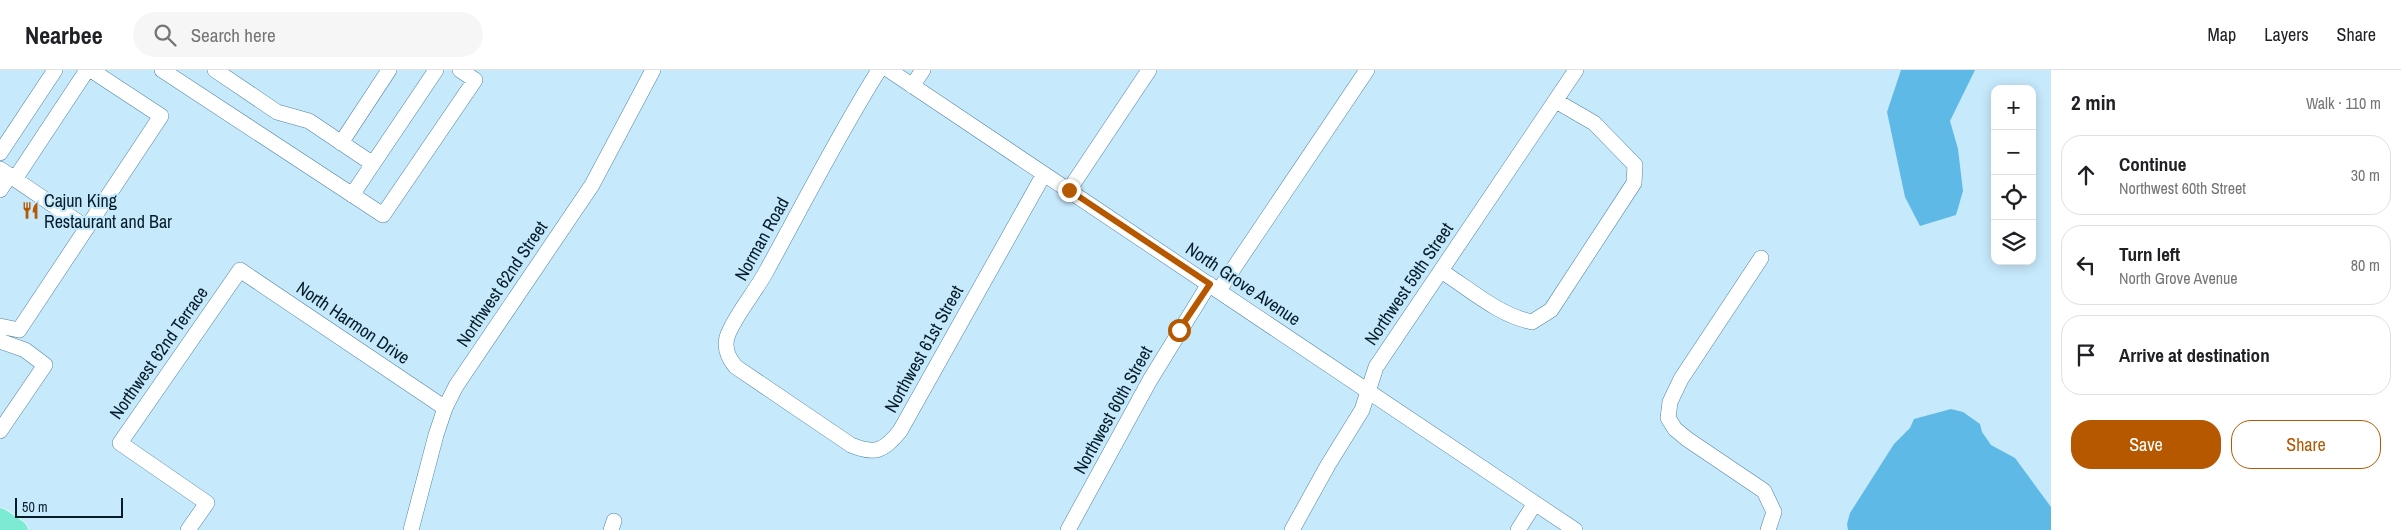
<!DOCTYPE html>
<html lang="en">
<head>
<meta charset="utf-8">
<style>
  body { margin:0; font-family:"Archivo Narrow",sans-serif; background:#f6f6f6; color:#202124 }
  .controls { position:absolute; right:15px; top:15px; display:grid; overflow:hidden; border-radius:10px; box-shadow:0 2px 12px #0003 }
  .controls button { width:45px; height:45px; display:grid; place-items:center; padding:0; border:0; border-bottom:1px solid #e0e0e0; background:#fff; color:#202124; font:25px sans-serif }
  .scale { position:absolute; left:15px; bottom:12px; width:108px; box-sizing:border-box; padding-left:5px; border:2px solid #061d29; border-top:0; font-size:14px; line-height:18px; white-space:nowrap; color:#061d29; -webkit-text-stroke:4px #c7e9fc; paint-order:stroke }
  .stop { position:absolute; width:15px; height:15px; margin:-11px; border:4px solid #b55800; border-radius:50%; background:#fff }
  .stop.end { background:#b55800; border-color:#fff; box-shadow:0 1px 5px #0008 }
  .list { margin:0; padding:0; list-style:none }
  h2 { display:flex; justify-content:space-between; align-items:center; height:65px; margin:0; padding:0 20px; font-size:21px }
  h2 small { font-size:16px; font-weight:400; color:#757577 }
  .list li { display:grid; grid-template-columns:32px 1fr auto; gap:15px; align-items:center; box-sizing:border-box; height:80px; margin:0 10px 10px; padding:0 10px; border:1px solid #e0e0e0; border-radius:20px }
  .list b { display:block; font-size:19px; white-space:nowrap }
  .list p { margin:0; font-size:16px; white-space:nowrap; color:#757577 }
  .list em { font-size:16px; font-style:normal; color:#757577 }
  .actions { display:flex; gap:10px; padding:15px 20px }
  .actions a { flex:1; padding:11px 0; border:1px solid #b55800; border-radius:20px; text-align:center; font-size:18px; color:#b55800 }
  .actions .main { background:#b55800; color:#fff }
  .icon { flex:none; width:28px; height:28px; fill:none; stroke:currentColor; stroke-width:2; stroke-linecap:round; stroke-linejoin:round }
  .map { position:relative; flex:none; width:2051px; height:460px; overflow:hidden }
  header { display:flex; align-items:center; gap:30px; box-sizing:border-box; height:70px; padding:0 25px; background:#fff; border-bottom:1px solid #e0e0e0 }
  header strong { font-size:24px }
  nav { display:flex; gap:28px; margin-inline-start:auto; font-size:18px }
  .search { width:350px; height:45px; background:#f6f6f6; display:flex; align-items:center; gap:12px; box-sizing:border-box; padding:0 18px; border-radius:28px; color:#757577; font-size:19px }
  main { display:flex }
  aside { flex:1; background:#fff }
  .map>svg:first-child { display:block }
  .water { fill:#5eb9e7 }
  .lines { fill:none; stroke-linecap:round; stroke-linejoin:round }
  .minor-casing { stroke:#4d84a1; stroke-width:16 }
  .major-casing { stroke:#fff; stroke-width:21 }
  .minor { stroke:#fff; stroke-width:15 }
  .major { stroke:#7debd3; stroke-width:20 }
  .route { stroke:#b55800; stroke-width:6 }
  .labels { text-anchor:middle; stroke-width:4.5; stroke-linejoin:round; paint-order:stroke }
  .poi-label { font-size:18px; fill:#061d29; stroke:#c7e9fc; text-anchor:start }
  .street-label { font-size:18px; fill:#061d29; stroke:#c7e9fc }
</style>
</head>
<body>
<header>
<strong>Nearbee</strong>
<div class="search"><svg class="icon" aria-label="search" viewBox="0 0 24 24"><circle cx="10" cy="10" r="6"/><path d="M15 15l6 6"/></svg>Search here</div>
<nav><a>Map</a><a>Layers</a><a>Share</a></nav>
</header>
<main>
<div class="map">
<svg width="2051" height="460" viewBox="0 0 2051 460">
  <rect width="100%" height="100%" fill="#c7e9fc"/>
  <path class="water" d="M 1901,0 L 1975,0 L 1950,51 L 1958,79 L 1963,121 L 1956,145 L 1920,156 L 1905,127 L 1887,42 Z
    M 1951,339 L 1963,342 L 1980,354 L 1982,362 L 1991,375 L 2015,388 L 2051,437 L 2051,460 L 1848,460 L 1847,454 L 1850,443 L 1894,374 L 1910,358 L 1914,349 Z"/>
  <g class="lines">
    <defs>
      <path id="minor" d="M 162,0 L 383,145 L 475,10 L 460,0
        M 215,0 L 277,42 L 309,51 L 373,94
        M 879,0 C 838,65 804,133 767,200 C 756,221 739,240 729,262 C 723,274 727,287 736,297 L 851,375 C 875,385 884,381 900,361 L 1044,104
        M 889,0 L 1575,460
        M 912,16 L 923,0
        M 341,73 L 389,0
        M 0,83 L 55,0
        M 0,99 L 87,158
        M 15,109 L 87,0
        M 0,120 L 10,105
        M 1069,120 L 1149,0
        M 352,125 L 436,0
        M 1761,188 L 1681,309 L 1670,332 L 1668,348 L 1675,359 L 1687,369 L 1764,421 L 1774,442 L 1768,460
        M 1441,201 C 1470,219 1498,245 1532,252 L 1551,240 L 1634,113 L 1635,95 L 1594,53 L 1556,31
        M 1219,220 L 1367,0
        M 0,256 L 19,260 L 161,46 L 91,0
        M 0,271 L 25,280 L 45,295 L 0,361
        M 188,460 L 207,433 L 120,373 L 240,200 L 445,338
        M 411,460 L 436,365 L 445,338 L 456,316 L 592,115 L 653,0
        M 611,460 L 614,451
        M 1068,460 L 1150,310 L 1209,214
        M 1292,460 L 1328,395 L 1362,340 L 1376,297 L 1576,0
        M 1518,460 L 1535,433"/>
      <path id="major" d="M 0,448 L 18,460"/>
    </defs>
    <use href="#minor" class="minor-casing"/>
    <use href="#major" class="major-casing"/>
    <use href="#minor" class="minor"/>
    <use href="#major" class="major"/>
  </g>
  <g class="lines">
    <path class="route" d="M 1069,120 L 1210,214 L 1179,260"/>
  </g>
  <defs>
    <symbol id="restaurant-bare" viewBox="-9 -9 18 18"><path d="M-5-6h1v4h1v-4h1v4h1v-4h1v5L-1.5 .5V6h-2V.5L-5-1ZM5-6V6H3V1.5H1.5Q1.5-4 5-6Z" fill="#b55800" stroke="#c7e9fc" stroke-width="2.5" paint-order="stroke"/></symbol>
  </defs>
  <g fill-rule="evenodd">
    <use href="#restaurant-bare" x="18" y="128" width="25" height="25"/>
  </g>
  <g class="labels">
    <g class="poi-label">
      <text x="44" y="137">Cajun King<tspan x="44" dy="21">Restaurant and Bar</tspan></text>
    </g>
    <g class="street-label">
      <text transform="translate(762 169) rotate(-61)" y="6">Norman Road</text>
      <text transform="translate(502 214) rotate(-56)" y="6">Northwest 62nd Street</text>
      <text transform="translate(1243 214) rotate(34)" y="6">North Grove Avenue</text>
      <text transform="translate(1409 214) rotate(-56)" y="6">Northwest 59th Street</text>
      <text transform="translate(353 253) rotate(34)" y="6">North Harmon Drive</text>
      <text transform="translate(924 279) rotate(-61)" y="6">Northwest 61st Street</text>
      <text transform="translate(159 283) rotate(-55)" y="6">Northwest 62nd Terrace</text>
      <text transform="translate(1113 340) rotate(-61)" y="6">Northwest 60th Street</text>
    </g>
  </g>
</svg>
<div class="controls">
<button>+</button>
<button>−</button>
<button><svg class="icon" aria-label="locate" viewBox="0 0 24 24"><circle cx="12" cy="12" r="6"/><path d="M12 2v4M12 18v4M2 12h4M18 12h4"/></svg></button>
<button><svg class="icon" aria-label="layers" viewBox="0 0 24 24"><path d="M12 4l9 5-9 5-9-5zM3 14l9 5 9-5"/></svg></button>
</div>
<div class="scale">50 m</div>
<div class="stop" style="left:1179px;top:260px"></div>
<div class="stop end" style="left:1069px;top:120px"></div>
</div>
<aside>
<h2>2 min<small>Walk · 110 m</small></h2>
<ul class="list">
<li><svg class="icon" aria-label="ahead" viewBox="0 0 24 24"><path d="M12 20V5M6 11l6-6 6 6"/></svg><div><b>Continue</b><p>Northwest 60th Street</p></div><em>30 m</em></li>
<li><svg class="icon" aria-label="left" viewBox="0 0 24 24"><path d="M17 20v-9H6M10 6l-5 5 5 5"/></svg><div><b>Turn left</b><p>North Grove Avenue</p></div><em>80 m</em></li>
<li><svg class="icon" aria-label="arrive" viewBox="0 0 24 24"><path d="M6 21V4h12l-3 4 3 4H6"/></svg><div><b>Arrive at destination</b></div></li>
</ul>
<div class="actions"><a class="main">Save</a><a>Share</a></div>
</aside>
</main>
</body>
</html>
